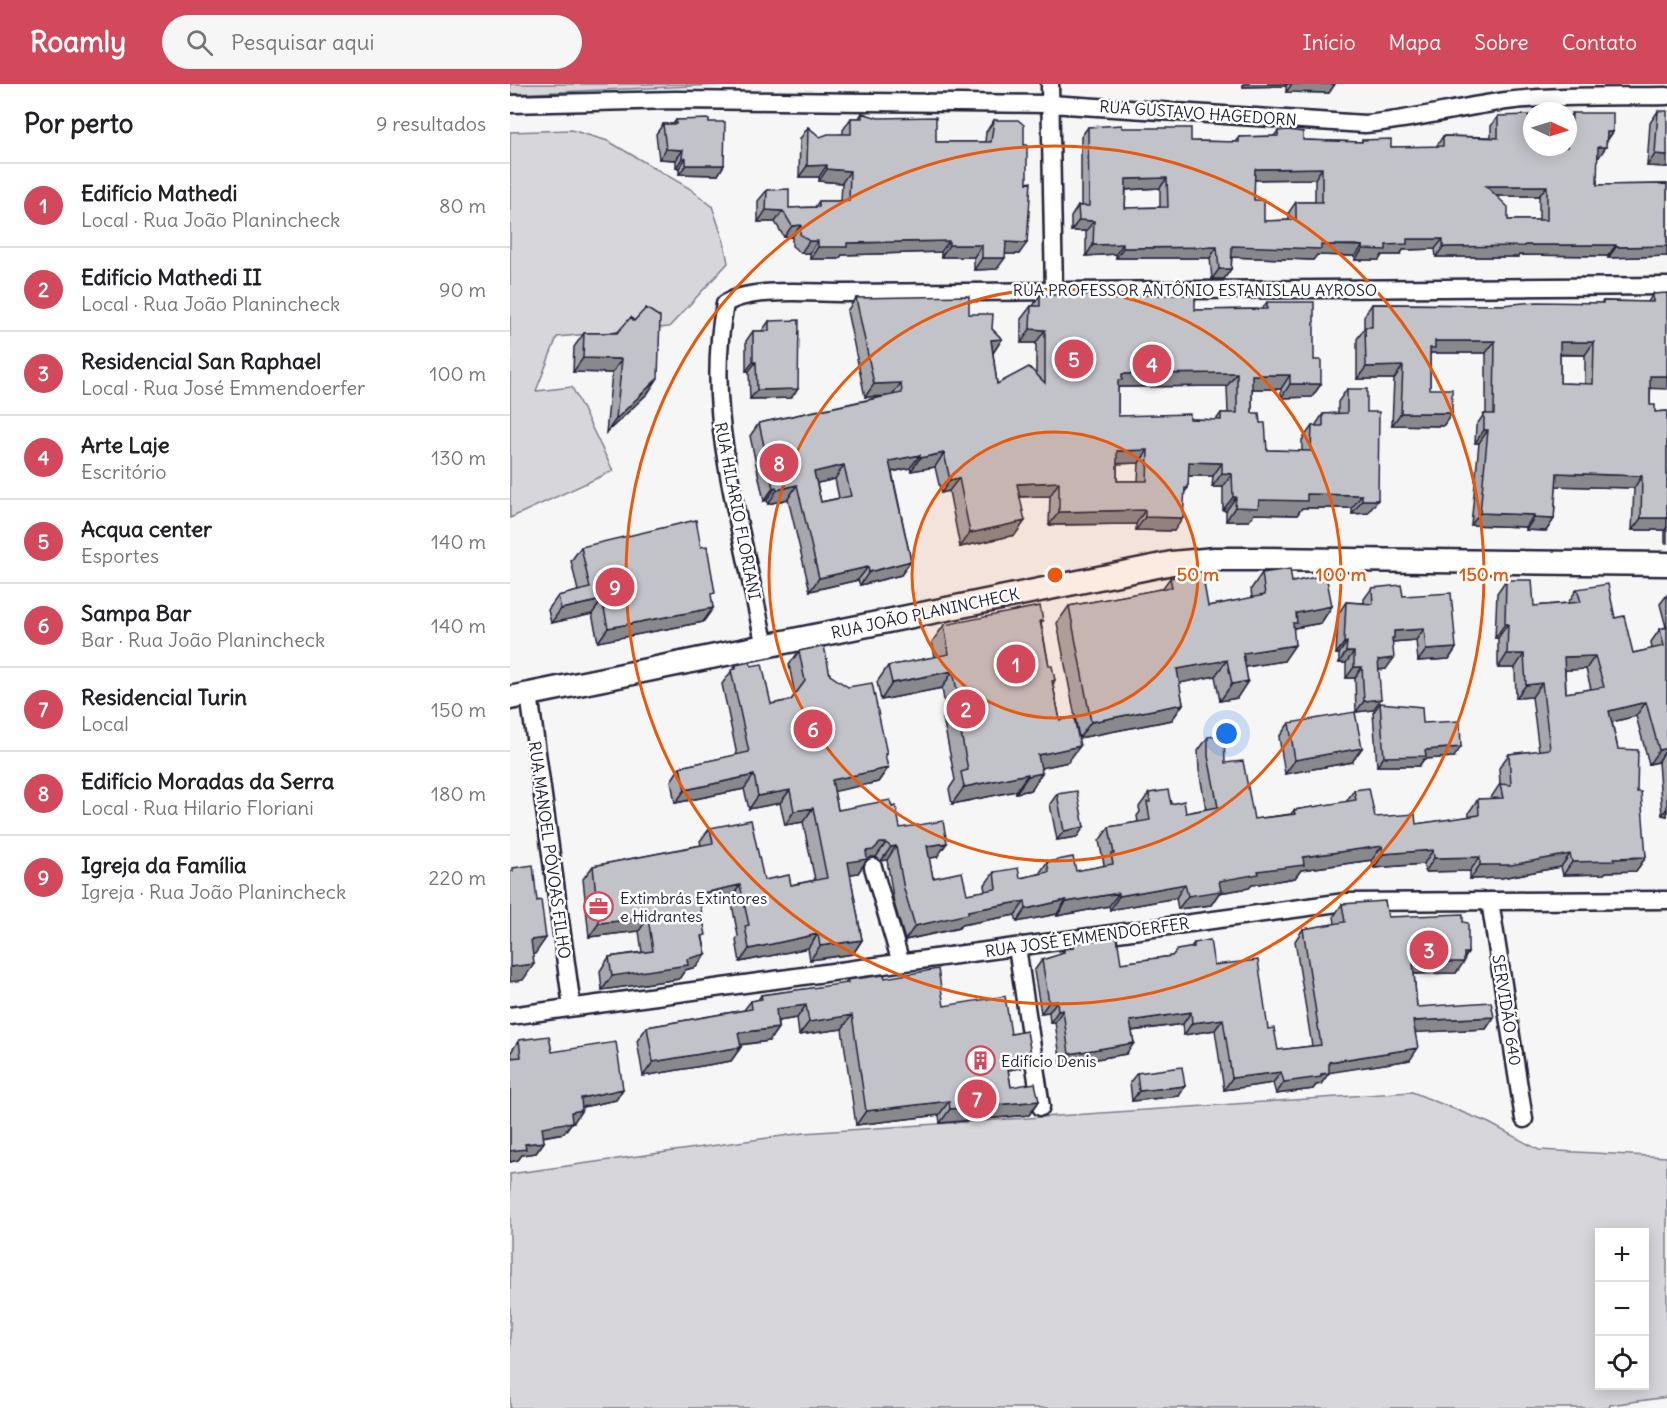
<!DOCTYPE html>
<html lang="pt">
<head>
<meta charset="utf-8">
<style>
  body { margin:0; font-family:Delius,sans-serif; background:#f6f6f6; color:#202124 }
  .controls { position:absolute; right:18px; bottom:18px; display:grid; overflow:hidden; border-radius:0px; box-shadow:0 3px 15px #0003 }
  .controls button { width:54px; height:54px; display:grid; place-items:center; padding:0; border:0; border-bottom:2px solid #e0e0e0; background:#fff; color:#202124; font:30px sans-serif }
  .compass { position:absolute; left:1013px; top:18px; width:54px; height:54px; border-radius:50%; background:#fff; box-shadow:0 3px 15px #0003; rotate:94deg }
  .you { position:absolute; left:717px; top:650px; width:21px; height:21px; margin:-15px; border:4px solid #fff; border-radius:50%; background:#1a73e8; box-shadow:0 0 0 9px #1a73e833 }
  .badge { display:grid; place-items:center; width:39px; height:39px; border-radius:50%; background:#d1495b; color:#fff; font-size:20px; font-weight:700 }
  .pin { position:absolute; translate:-50% -50%; border:3px solid #fff; box-shadow:0 2px 6px #0006 }
  .list { margin:0; padding:0; list-style:none }
  h2 { display:flex; justify-content:space-between; align-items:center; height:78px; margin:0; padding:0 24px; font-size:26px }
  h2 small { font-size:20px; font-weight:400; color:#757577 }
  .list li { display:grid; grid-template-columns:39px 1fr auto; gap:18px; align-items:center; box-sizing:border-box; height:84px; padding:0 24px; border-top:2px solid #e0e0e0 }
  .list b { display:block; font-size:22px; white-space:nowrap }
  .list p { margin:0; font-size:20px; white-space:nowrap; color:#757577 }
  .list em { font-size:20px; font-style:normal; color:#757577 }
  .icon { flex:none; width:33px; height:33px; fill:none; stroke:currentColor; stroke-width:2; stroke-linecap:round; stroke-linejoin:round }
  .map { position:relative; flex:none; width:1157px; height:1324px; overflow:hidden }
  header { display:flex; align-items:center; gap:36px; box-sizing:border-box; height:84px; padding:0 30px; background:#d1495b; color:#fff }
  header strong { font-size:28px }
  nav { display:flex; gap:33px; margin-inline-start:auto; font-size:21px }
  .search { width:420px; height:54px; background:#f6f6f6; display:flex; align-items:center; gap:15px; box-sizing:border-box; padding:0 21px; border-radius:33px; color:#757577; font-size:22px }
  main { display:flex }
  aside { flex:1; background:#fff }
  .map>svg:first-child { display:block }
  .green { fill:#d7d7db; stroke:#7c7c8b; stroke-width:1.5; fill-rule:evenodd }
  .lines { fill:none; stroke-linecap:round; stroke-linejoin:round }
  .street-casing { stroke:#22223b; stroke-width:21 }
  .secondary-casing { stroke:#22223b; stroke-width:27 }
  .street { stroke:#fff; stroke-width:16 }
  .secondary { stroke:#fff; stroke-width:22 }
  .wall { fill:#a7a7ad; stroke:#22223b; stroke-width:1.5; fill-rule:evenodd }
  .shaded-wall { fill:#88888d; stroke:#22223b; stroke-width:1.5 }
  .building { fill:#c2c2c9; stroke:#22223b; stroke-width:1.5; fill-rule:evenodd }
  .ring { fill:none; stroke:#e8590c; stroke-width:3 }
  .labels { text-anchor:middle; stroke-width:5; stroke-linejoin:round; paint-order:stroke }
  .street-label { font-size:16px; fill:#22223b; stroke:#fff }
  .poi-label { font-size:16px; fill:#22223b; stroke:#fff; text-anchor:start }
  .centre { fill:#e8590c; stroke:#fff; stroke-width:3 }
  .ring-label { font-size:18px; text-anchor:middle; font-weight:bold; fill:#e8590c; stroke:#fff; stroke-width:5; stroke-linejoin:round; paint-order:stroke }
</style>
</head>
<body>
<header>
<strong>Roamly</strong>
<div class="search"><svg class="icon" aria-label="search" viewBox="0 0 24 24"><circle cx="10" cy="10" r="6"/><path d="M15 15l6 6"/></svg>Pesquisar aqui</div>
<nav><a>Início</a><a>Mapa</a><a>Sobre</a><a>Contato</a></nav>
</header>
<main>
<aside>
<h2>Por perto<small>9 resultados</small></h2>
<ul class="list">
<li><span class="badge">1</span><div><b>Edifício Mathedi</b><p>Local · Rua João Planincheck</p></div><em>80 m</em></li>
<li><span class="badge">2</span><div><b>Edifício Mathedi II</b><p>Local · Rua João Planincheck</p></div><em>90 m</em></li>
<li><span class="badge">3</span><div><b>Residencial San Raphael</b><p>Local · Rua José Emmendoerfer</p></div><em>100 m</em></li>
<li><span class="badge">4</span><div><b>Arte Laje</b><p>Escritório</p></div><em>130 m</em></li>
<li><span class="badge">5</span><div><b>Acqua center</b><p>Esportes</p></div><em>140 m</em></li>
<li><span class="badge">6</span><div><b>Sampa Bar</b><p>Bar · Rua João Planincheck</p></div><em>140 m</em></li>
<li><span class="badge">7</span><div><b>Residencial Turin</b><p>Local</p></div><em>150 m</em></li>
<li><span class="badge">8</span><div><b>Edifício Moradas da Serra</b><p>Local · Rua Hilario Floriani</p></div><em>180 m</em></li>
<li><span class="badge">9</span><div><b>Igreja da Família</b><p>Igreja · Rua João Planincheck</p></div><em>220 m</em></li>
</ul>
</aside>
<div class="map">
<svg width="1157" height="1324" viewBox="0 0 1157 1324">
  <rect width="100%" height="100%" fill="#f6f6f7"/>
  <filter id="ink" filterUnits="userSpaceOnUse"><feTurbulence type="fractalNoise" baseFrequency=".0167" numOctaves="2"/><feDisplacementMap in="SourceGraphic" scale="12" xChannelSelector="R" yChannelSelector="G"/><feConvolveMatrix kernelMatrix="1 2 1 2 8 2 1 2 1" color-interpolation-filters="sRGB"/></filter>
  <g filter="url(#ink)">
    <path class="green" d="M 0,0 L 232,0 L 0,10 Z
      M 61,46 L 98,57 L 179,104 L 202,122 L 214,158 L 218,179 L 159,243 L 47,253 L 26,307 L 62,303 L 103,387 L 0,434 L 0,48 Z
      M 902,1008 L 979,1039 L 1029,1066 L 1157,1073 L 1157,1313 L 1100,1321 L 1099,1324 L 0,1324 L 0,1090 L 294,1049 ZM 1134,1148 L 1134,1302 L 1090,1302 L 1090,1148 Z"/>
    <g class="lines">
      <defs>
        <path id="street" d="M 540,0 L 544,208
          M 0,20 L 166,16 L 540,20 L 855,40 C 903,36 949,23 996,17 C 1049,11 1103,13 1157,12
          M 255,562 C 246,522 238,482 229,441 C 213,367 200,296 215,220 C 237,203 302,209 332,209 L 1157,202
          M 19,610 L 62,923
          M 363,783 L 391,879
          M 980,817 L 1014,1035
          M 507,863 L 531,1023
          M 0,932 L 835,818 L 1157,816"/>
        <path id="secondary" d="M 0,614 L 662,479 L 705,475 L 747,475 L 1157,480"/>
      </defs>
      <use href="#street" class="street-casing"/>
      <use href="#secondary" class="secondary-casing"/>
      <use href="#street" class="street"/>
      <use href="#secondary" class="secondary"/>
    </g>
    <path class="wall" d="M 733,0 L 825,0 L 819,9 L 776,8 L 776,2 L 733,3 Z
      M 1148,27 L 1157,83 L 1137,82 L 1140,39 Z
      M 352,29 L 426,58 L 475,58 L 476,48 L 484,36 L 509,170 L 495,170 L 487,185 L 464,186 L 464,173 L 431,173 L 431,168 L 332,171 L 329,175 L 300,175 L 300,169 L 291,169 L 282,162 L 282,153 L 274,153 L 265,138 L 248,138 L 248,117 L 257,106 L 279,124 L 305,123 L 309,117 L 331,117 L 332,99 L 309,97 L 309,93 L 289,93 L 290,55 L 298,43 L 310,53 L 333,50 L 333,46 L 341,34 L 349,34 Z
      M 1062,29 L 1103,48 L 1097,57 L 1089,73 L 1087,73 L 1087,101 L 1157,100 L 1157,172 L 1098,174 L 1098,172 L 1009,171 L 1008,173 L 926,173 L 925,165 L 893,166 L 890,171 L 872,171 L 869,176 L 845,176 L 845,172 L 838,172 L 807,171 L 803,176 L 722,173 L 721,185 L 714,195 L 702,195 L 700,174 L 606,174 L 606,170 L 576,172 L 576,147 L 561,147 L 561,133 L 568,122 L 571,122 L 571,53 L 578,43 L 612,44 L 681,57 L 725,58 L 729,53 L 764,52 L 768,47 L 793,56 L 851,58 L 852,56 L 881,63 L 926,63 L 933,52 L 981,53 L 981,42 L 988,32 L 1058,63 L 1058,34 ZM 805,95 L 805,118 L 786,118 L 779,128 L 779,136 L 754,137 L 744,116 L 744,96 ZM 650,104 L 650,123 L 615,124 L 616,106 ZM 987,112 L 1029,112 L 1029,136 L 998,136 Z
      M 166,36 L 199,38 L 214,81 L 208,91 L 169,90 L 169,84 L 166,84 L 166,76 L 149,75 L 146,50 L 153,40 L 163,40 Z
      M 1143,210 L 1140,321 L 1145,328 L 1157,327 L 1157,459 L 1155,459 L 1155,446 L 1122,446 L 1124,404 L 1046,402 L 1044,435 L 1036,447 L 1016,446 L 1016,443 L 961,441 L 969,359 L 965,359 L 966,342 L 974,330 L 976,330 L 976,269 L 921,269 L 920,271 L 920,305 L 942,329 L 933,342 L 882,341 L 884,295 L 847,295 L 847,255 L 854,245 L 854,232 L 862,220 L 992,221 L 1091,219 L 1093,217 L 1138,218 ZM 1050,271 L 1075,271 L 1075,300 L 1050,299 Z
      M 530,211 L 685,226 L 752,225 L 757,218 L 804,276 L 811,300 L 802,313 L 771,314 L 771,305 L 742,305 L 742,329 L 750,339 L 757,366 L 792,367 L 792,356 L 802,342 L 805,342 L 813,330 L 828,329 L 828,318 L 837,305 L 858,429 L 842,430 L 842,424 L 792,424 L 787,431 L 744,430 L 739,437 L 716,437 L 716,427 L 713,426 L 713,403 L 702,403 L 703,392 L 678,392 L 678,404 L 674,409 L 664,447 L 626,446 L 626,440 L 539,441 L 540,412 L 510,413 L 505,451 L 450,463 L 439,407 L 431,409 L 425,383 L 401,387 L 400,384 L 382,388 L 401,477 L 391,491 L 350,501 L 348,496 L 300,507 L 278,415 L 258,420 L 257,416 L 254,417 L 240,352 L 249,339 L 375,312 L 355,313 L 337,227 L 346,214 L 459,230 L 482,245 L 492,255 L 483,269 L 487,300 L 526,290 L 526,259 L 511,259 L 511,235 L 521,222 L 523,222 ZM 717,302 L 718,329 L 711,329 L 706,336 L 608,332 L 608,303 ZM 629,379 L 628,397 L 607,397 L 607,380 ZM 325,395 L 329,414 L 311,418 L 307,399 Z
      M 124,237 L 138,309 L 96,349 L 102,289 L 63,288 L 64,263 L 74,249 L 107,249 Z
      M 259,237 L 288,305 L 281,314 L 240,315 L 239,287 L 236,287 L 236,257 L 243,247 L 252,247 Z
      M 71,463 L 201,515 L 203,524 L 193,538 L 88,558 L 82,530 L 41,539 L 38,526 L 48,512 L 68,507 L 61,477 Z
      M 752,489 L 782,498 L 822,522 L 811,539 L 784,544 L 774,577 L 736,583 L 727,614 L 710,617 L 705,592 L 669,599 L 673,620 L 662,636 L 569,654 L 547,539 L 559,522 L 652,505 L 660,494 L 698,522 L 742,514 L 741,505 Z
      M 996,496 L 1024,522 L 1058,519 L 1067,505 L 1105,534 L 1123,569 L 1142,565 L 1141,558 L 1150,545 L 1156,543 L 1150,520 L 1157,511 L 1157,732 L 1152,731 L 1148,678 L 1139,680 L 1126,632 L 1102,638 L 1108,665 L 1127,708 L 1136,773 L 1126,787 L 1096,788 L 1094,790 L 1053,791 L 1051,783 L 991,794 L 960,795 L 960,787 L 915,788 L 914,780 L 864,784 L 862,776 L 791,786 L 785,794 L 742,801 L 739,804 L 709,809 L 701,821 L 668,825 L 666,814 L 600,826 L 599,822 L 547,832 L 547,830 L 507,838 L 505,831 L 451,841 L 449,844 L 395,856 L 384,819 L 377,776 L 371,777 L 366,773 L 361,773 L 356,777 L 348,789 L 340,790 L 352,856 L 343,870 L 300,876 L 298,864 L 230,878 L 226,856 L 228,852 L 221,815 L 190,822 L 193,855 L 196,870 L 186,883 L 175,886 L 169,895 L 92,906 L 90,887 L 99,873 L 132,868 L 129,847 L 79,853 L 73,795 L 83,782 L 191,761 L 190,757 L 200,744 L 254,796 L 281,801 L 305,796 L 293,738 L 275,741 L 270,719 L 239,725 L 234,705 L 165,719 L 161,697 L 170,683 L 227,671 L 212,600 L 226,581 L 241,582 L 261,620 L 281,616 L 285,611 L 279,581 L 289,567 L 320,591 L 377,670 L 375,673 L 378,684 L 368,698 L 324,707 L 328,726 L 382,723 L 390,744 L 427,773 L 419,774 L 423,794 L 457,810 L 475,807 L 474,802 L 484,788 L 510,794 L 529,790 L 537,778 L 566,787 L 593,782 L 594,780 L 589,757 L 599,743 L 628,738 L 627,732 L 630,728 L 629,723 L 639,709 L 676,729 L 696,725 L 689,686 L 688,667 L 698,653 L 715,679 L 744,735 L 781,730 L 784,726 L 836,718 L 844,706 L 865,733 L 906,740 L 959,733 L 959,728 L 968,715 L 980,715 L 990,700 L 989,684 L 999,670 L 1029,667 L 1022,613 L 1006,614 L 1005,584 L 988,584 L 988,554 L 985,554 L 987,509 ZM 1076,585 L 1081,605 L 1056,609 L 1055,586 Z
      M 862,504 L 893,512 L 946,564 L 939,575 L 908,577 L 906,556 L 882,558 L 876,585 L 868,586 L 863,626 L 846,628 L 845,594 L 836,594 L 836,579 L 829,579 L 829,570 L 826,570 L 828,530 L 836,518 L 854,519 L 854,515 Z
      M 533,537 L 531,539 L 539,582 L 545,596 L 543,601 L 558,678 L 531,684 L 521,706 L 506,709 L 506,707 L 442,720 L 439,705 L 445,696 L 433,634 L 436,629 L 432,604 L 371,616 L 367,598 L 378,582 L 425,573 L 422,558 L 434,541 Z
      M 870,619 L 944,673 L 914,675 L 909,682 L 867,682 L 863,629 Z
      M 779,639 L 852,664 L 842,678 L 775,690 L 769,653 Z
      M 547,710 L 567,753 L 547,756 L 540,720 Z
      M 832,820 L 878,833 L 953,838 L 958,869 L 946,889 L 904,890 L 907,923 L 984,933 L 976,945 L 905,948 L 900,976 L 819,988 L 811,1000 L 806,1001 L 803,1005 L 766,1010 L 763,999 L 714,1006 L 705,946 L 674,951 L 673,940 L 622,947 L 624,959 L 616,970 L 551,981 L 545,938 L 540,939 L 539,928 L 531,929 L 524,887 L 532,876 L 550,871 L 554,865 L 559,865 L 563,859 L 611,879 L 662,872 L 680,864 L 684,859 L 704,881 L 758,945 L 768,966 L 802,962 L 785,857 L 793,845 L 825,840 L 824,832 Z
      M 375,894 L 434,922 L 501,950 L 511,984 L 498,986 L 501,1003 L 529,1017 L 519,1031 L 430,1039 L 429,1031 L 346,1041 L 332,945 L 289,951 L 287,934 L 268,937 L 268,944 L 259,957 L 230,961 L 231,963 L 221,977 L 133,992 L 127,957 L 137,943 L 234,926 L 241,917 L 248,916 L 251,911 L 335,900 L 337,896 Z
      M 9,956 L 42,968 L 113,1005 L 106,1016 L 72,1023 L 64,1038 L 62,1038 L 54,1049 L 33,1053 L 34,1058 L 26,1069 L 12,1071 L 8,1076 L 0,1078 L 0,974 L 2,974 L 1,968 Z
      M 627,989 L 675,1002 L 669,1012 L 622,1017 L 620,998 Z"/>
    <path class="shaded-wall" d="M 734,0 L 777,0 L 776,2 L 733,3 Z
      M 782,0 L 825,0 L 819,9 L 776,8 Z
      M 1097,48 L 1103,48 L 1095,58 Z
      M 1088,63 L 1096,63 L 1089,73 L 1080,73 Z
      M 156,65 L 173,66 L 166,76 L 149,75 Z
      M 1145,70 L 1157,71 L 1157,83 L 1137,82 Z
      M 172,74 L 176,74 L 169,84 L 166,84 Z
      M 176,81 L 214,81 L 208,91 L 169,90 Z
      M 317,81 L 309,93 L 289,93 L 297,82 Z
      M 812,84 L 805,95 L 737,96 L 745,85 Z
      M 317,85 L 340,87 L 332,99 L 309,97 Z
      M 657,94 L 650,104 L 609,106 L 616,95 Z
      M 976,102 L 1037,102 L 1029,112 L 969,112 Z
      M 256,126 L 273,127 L 265,138 L 248,138 Z
      M 569,136 L 584,137 L 576,147 L 561,147 Z
      M 291,141 L 282,153 L 274,153 L 282,142 Z
      M 897,155 L 933,155 L 925,165 L 893,166 L 890,171 L 872,171 L 869,176 L 845,176 L 853,165 L 876,161 Z
      M 299,157 L 308,157 L 300,169 L 291,169 Z
      M 439,157 L 431,168 L 332,171 L 329,175 L 300,175 L 308,163 L 337,159 Z
      M 496,158 L 517,159 L 509,170 L 488,170 Z
      M 613,160 L 606,170 L 576,172 L 583,161 Z
      M 439,161 L 472,161 L 464,173 L 431,173 Z
      M 811,161 L 853,162 L 845,172 L 807,171 L 803,176 L 715,173 L 722,162 Z
      M 1015,161 L 1106,161 L 1098,172 L 1009,171 L 1008,173 L 926,173 L 933,163 Z
      M 1157,162 L 1157,172 L 1098,174 L 1106,163 Z
      M 707,163 L 700,174 L 606,174 L 613,164 Z
      M 472,174 L 495,174 L 487,185 L 464,186 Z
      M 709,185 L 721,185 L 714,195 L 702,195 Z
      M 520,245 L 535,246 L 526,259 L 511,259 Z
      M 492,255 L 483,269 L 481,256 Z
      M 925,257 L 985,257 L 976,269 L 921,269 L 916,276 L 911,276 Z
      M 1050,258 L 1084,258 L 1075,271 L 1042,270 Z
      M 73,274 L 112,275 L 102,289 L 63,288 Z
      M 243,278 L 246,278 L 239,287 L 236,287 Z
      M 893,282 L 884,295 L 847,295 L 856,283 Z
      M 727,289 L 717,302 L 607,303 L 599,310 L 612,290 Z
      M 742,291 L 780,291 L 771,305 L 732,305 Z
      M 1140,292 L 1157,292 L 1157,305 L 1131,304 Z
      M 148,294 L 138,309 L 96,349 L 106,335 Z
      M 391,299 L 382,312 L 355,313 L 364,300 Z
      M 780,300 L 811,300 L 802,313 L 771,314 Z
      M 288,305 L 281,314 L 240,315 L 247,306 Z
      M 891,329 L 942,329 L 933,342 L 882,341 Z
      M 974,346 L 978,346 L 969,359 L 965,359 Z
      M 638,366 L 629,379 L 598,380 L 607,367 Z
      M 434,369 L 425,383 L 401,387 L 410,374 Z
      M 410,371 L 400,384 L 370,390 L 379,377 Z
      M 679,378 L 712,379 L 703,392 L 669,392 Z
      M 334,381 L 325,395 L 295,402 L 304,388 Z
      M 712,389 L 722,390 L 713,403 L 702,403 Z
      M 1047,389 L 1132,392 L 1124,404 L 1038,402 Z
      M 449,394 L 439,407 L 431,409 L 440,396 Z
      M 549,398 L 540,412 L 498,413 L 507,400 Z
      M 287,401 L 278,415 L 258,420 L 267,406 Z
      M 266,403 L 257,416 L 254,417 L 263,404 Z
      M 797,410 L 852,411 L 842,424 L 792,424 L 787,431 L 744,430 L 739,437 L 716,437 L 725,423 L 749,416 Z
      M 723,413 L 726,413 L 716,427 L 713,426 Z
      M 852,416 L 868,416 L 858,429 L 842,430 Z
      M 635,426 L 626,440 L 539,441 L 549,428 Z
      M 970,429 L 1024,431 L 1016,443 L 961,441 Z
      M 635,433 L 673,434 L 664,447 L 626,446 Z
      M 1024,434 L 1044,435 L 1036,447 L 1016,446 Z
      M 1131,434 L 1157,434 L 1157,443 L 1155,446 L 1122,446 Z
      M 515,437 L 505,451 L 450,463 L 460,449 Z
      M 401,477 L 391,491 L 350,501 L 359,488 Z
      M 358,483 L 348,496 L 300,507 L 309,494 Z
      M 92,516 L 82,530 L 41,539 L 51,525 Z
      M 822,522 L 811,539 L 784,544 L 776,556 L 786,529 Z
      M 203,524 L 193,538 L 88,558 L 98,544 Z
      M 995,540 L 998,540 L 988,554 L 985,554 Z
      M 914,545 L 906,556 L 882,558 L 884,547 Z
      M 837,558 L 829,570 L 826,570 L 834,559 Z
      M 785,561 L 774,577 L 722,585 L 733,569 Z
      M 946,564 L 939,575 L 908,577 L 916,566 Z
      M 836,568 L 844,568 L 836,579 L 829,579 Z
      M 997,570 L 1014,570 L 1005,584 L 988,584 Z
      M 1085,572 L 1076,585 L 1044,587 L 1054,573 Z
      M 884,574 L 876,585 L 860,587 L 868,576 Z
      M 717,576 L 705,592 L 655,602 L 667,585 Z
      M 844,583 L 852,583 L 845,594 L 836,594 Z
      M 443,587 L 432,604 L 371,616 L 382,599 Z
      M 738,597 L 727,614 L 710,617 L 722,600 Z
      M 1032,599 L 1022,613 L 1006,614 L 1016,601 Z
      M 871,615 L 863,626 L 846,628 L 854,617 Z
      M 1136,618 L 1126,632 L 1090,641 L 1099,627 Z
      M 673,620 L 662,636 L 569,654 L 581,638 Z
      M 570,662 L 558,678 L 517,687 L 528,671 Z
      M 951,663 L 944,673 L 914,675 L 909,682 L 867,682 L 874,673 L 915,666 Z
      M 852,664 L 842,678 L 775,690 L 785,676 Z
      M 1157,664 L 1148,678 L 1139,680 L 1149,666 Z
      M 378,684 L 368,698 L 313,710 L 322,696 Z
      M 532,689 L 521,706 L 506,709 L 518,692 Z
      M 518,690 L 506,707 L 442,720 L 454,703 Z
      M 244,691 L 234,705 L 165,719 L 175,706 Z
      M 280,706 L 270,719 L 239,725 L 248,712 Z
      M 303,724 L 293,738 L 275,741 L 284,727 Z
      M 1157,724 L 1157,732 L 1152,731 Z
      M 574,743 L 567,753 L 547,756 L 554,747 Z
      M 370,759 L 376,759 L 366,773 L 361,773 L 356,777 L 348,789 L 328,792 L 338,778 Z
      M 437,759 L 427,773 L 407,776 L 417,762 Z
      M 386,762 L 377,776 L 371,777 L 381,763 Z
      M 872,762 L 862,776 L 791,786 L 785,794 L 742,801 L 739,804 L 709,809 L 701,821 L 668,825 L 678,812 L 709,797 L 748,787 L 793,773 Z
      M 923,766 L 914,780 L 864,784 L 873,770 Z
      M 1060,770 L 1051,783 L 991,794 L 960,795 L 970,781 Z
      M 970,773 L 960,787 L 915,788 L 924,774 Z
      M 1136,773 L 1126,787 L 1096,788 L 1094,790 L 1053,791 L 1062,778 Z
      M 675,800 L 666,814 L 600,826 L 609,812 Z
      M 230,801 L 221,815 L 178,824 L 188,810 Z
      M 609,809 L 599,822 L 547,832 L 556,818 Z
      M 556,816 L 547,830 L 507,838 L 516,825 Z
      M 515,817 L 505,831 L 451,841 L 449,844 L 395,856 L 405,842 L 458,827 Z
      M 138,834 L 129,847 L 79,853 L 89,839 Z
      M 308,850 L 298,864 L 230,878 L 239,865 Z
      M 36,854 L 25,870 L 11,871 L 21,856 Z
      M 352,856 L 343,870 L 300,876 L 310,862 Z
      M 954,869 L 958,869 L 951,878 L 954,878 L 946,889 L 894,890 L 903,878 Z
      M 196,870 L 186,883 L 175,886 L 169,895 L 92,906 L 102,892 Z
      M 24,880 L 13,896 L 0,898 L 0,883 Z
      M 547,917 L 539,928 L 531,929 L 539,918 Z
      M 296,921 L 287,934 L 256,939 L 266,925 Z
      M 553,926 L 545,938 L 540,939 L 548,927 Z
      M 681,928 L 673,940 L 612,948 L 620,937 Z
      M 342,931 L 332,945 L 289,951 L 299,938 Z
      M 984,933 L 976,945 L 895,949 L 903,937 Z
      M 713,935 L 705,946 L 674,951 L 682,939 Z
      M 268,944 L 259,957 L 219,962 L 228,949 Z
      M 624,959 L 616,970 L 551,981 L 559,970 Z
      M 231,963 L 221,977 L 133,992 L 143,978 Z
      M 908,964 L 900,976 L 811,990 L 819,978 Z
      M 521,970 L 511,984 L 486,988 L 496,974 Z
      M 771,988 L 763,999 L 714,1006 L 722,994 Z
      M 819,989 L 811,1000 L 806,1001 L 803,1005 L 766,1010 L 774,998 Z
      M 675,1002 L 669,1012 L 622,1017 L 629,1007 Z
      M 113,1005 L 106,1016 L 63,1025 L 71,1014 Z
      M 439,1017 L 429,1031 L 346,1041 L 356,1027 Z
      M 529,1017 L 519,1031 L 430,1039 L 440,1025 Z
      M 72,1026 L 64,1038 L 55,1039 L 62,1038 L 54,1049 L 24,1054 L 32,1043 L 61,1028 Z
      M 34,1058 L 26,1069 L 12,1071 L 8,1076 L 0,1078 L 0,1067 L 15,1060 Z"/>
    <path class="building" d="M 1148,27 L 1157,27 L 1157,71 L 1145,70 Z
      M 352,29 L 368,34 L 426,33 L 426,58 L 481,58 L 484,36 L 508,36 L 514,41 L 514,61 L 517,61 L 517,99 L 521,98 L 517,159 L 496,158 L 495,174 L 472,174 L 472,161 L 439,161 L 439,157 L 337,159 L 337,163 L 308,163 L 308,157 L 299,157 L 290,150 L 291,141 L 282,142 L 273,127 L 256,126 L 257,106 L 279,105 L 279,124 L 309,123 L 309,117 L 339,117 L 340,87 L 317,85 L 317,81 L 297,82 L 298,43 L 310,53 L 318,50 L 341,50 L 341,34 L 352,34 Z
      M 1062,29 L 1103,29 L 1103,48 L 1097,48 L 1096,63 L 1088,63 L 1087,101 L 1157,100 L 1157,162 L 1106,163 L 1106,161 L 1015,161 L 1015,162 L 933,163 L 933,155 L 897,155 L 897,160 L 876,161 L 876,166 L 853,165 L 853,162 L 845,161 L 811,161 L 811,165 L 722,162 L 721,185 L 709,185 L 707,163 L 613,164 L 613,160 L 583,161 L 584,137 L 569,136 L 568,122 L 579,122 L 578,43 L 612,41 L 612,44 L 681,44 L 681,57 L 729,58 L 729,53 L 768,52 L 768,47 L 778,46 L 793,48 L 793,56 L 852,58 L 852,56 L 881,55 L 881,63 L 933,62 L 933,52 L 988,54 L 988,32 L 1019,31 L 1019,46 L 1022,46 L 1022,63 L 1058,63 L 1058,46 L 1061,46 ZM 812,84 L 812,118 L 786,118 L 786,136 L 754,137 L 754,116 L 744,116 L 745,85 ZM 657,94 L 658,123 L 615,124 L 616,95 ZM 976,102 L 1037,102 L 1037,136 L 998,136 L 998,123 Z
      M 199,35 L 199,38 L 215,38 L 214,81 L 176,81 L 176,74 L 172,74 L 173,66 L 156,65 L 153,40 L 166,40 L 166,36 Z
      M 1157,209 L 1157,292 L 1140,292 L 1140,321 L 1145,321 L 1145,328 L 1157,327 L 1157,434 L 1131,434 L 1132,392 L 1047,389 L 1044,435 L 1024,434 L 1024,431 L 970,429 L 978,346 L 974,346 L 974,330 L 984,330 L 985,257 L 925,257 L 925,264 L 920,264 L 920,305 L 942,305 L 942,329 L 891,329 L 893,282 L 856,283 L 855,243 L 862,243 L 862,220 L 992,221 L 1027,218 L 1093,219 L 1093,217 L 1143,218 L 1143,210 ZM 1050,258 L 1084,258 L 1083,300 L 1050,299 Z
      M 530,211 L 685,211 L 685,226 L 757,225 L 757,218 L 804,218 L 804,276 L 811,276 L 811,300 L 780,300 L 780,291 L 742,291 L 742,329 L 749,329 L 750,339 L 755,339 L 757,366 L 801,367 L 802,342 L 813,342 L 813,330 L 837,329 L 837,305 L 857,305 L 857,328 L 869,328 L 868,416 L 852,416 L 852,411 L 797,410 L 797,417 L 749,416 L 748,424 L 725,423 L 726,413 L 723,413 L 722,390 L 712,389 L 712,379 L 679,378 L 678,404 L 675,404 L 673,434 L 635,433 L 635,426 L 549,428 L 549,398 L 507,400 L 515,437 L 460,449 L 449,394 L 440,396 L 434,369 L 410,374 L 410,371 L 379,377 L 401,477 L 359,488 L 358,483 L 309,494 L 287,401 L 267,406 L 266,403 L 263,404 L 249,339 L 392,309 L 391,299 L 364,300 L 346,214 L 459,212 L 459,230 L 483,230 L 482,245 L 492,255 L 481,256 L 487,300 L 519,283 L 535,299 L 535,246 L 520,245 L 521,222 L 530,222 ZM 727,289 L 727,329 L 711,329 L 711,336 L 680,335 L 680,330 L 608,332 L 608,296 L 612,296 L 612,290 ZM 638,366 L 637,397 L 607,397 L 607,367 ZM 334,381 L 341,412 L 311,418 L 304,388 Z
      M 136,224 L 150,233 L 148,294 L 106,335 L 112,275 L 73,274 L 74,249 L 107,249 L 121,233 L 124,237 Z
      M 289,236 L 288,305 L 247,306 L 246,278 L 243,278 L 243,247 L 259,247 L 259,237 Z
      M 186,436 L 191,463 L 197,462 L 205,509 L 201,510 L 203,524 L 98,544 L 92,516 L 51,525 L 48,512 L 80,504 L 71,463 Z
      M 780,485 L 782,498 L 816,491 L 822,522 L 786,529 L 787,539 L 783,539 L 785,561 L 733,569 L 738,597 L 722,600 L 717,576 L 667,585 L 673,620 L 581,638 L 559,522 L 662,503 L 660,494 L 692,488 L 698,522 L 755,511 L 752,489 Z
      M 996,496 L 1022,496 L 1024,522 L 1071,518 L 1067,505 L 1098,500 L 1105,534 L 1114,532 L 1123,569 L 1154,562 L 1150,545 L 1157,543 L 1157,664 L 1149,666 L 1136,618 L 1099,627 L 1108,665 L 1128,666 L 1127,708 L 1131,708 L 1136,773 L 1104,774 L 1104,777 L 1062,778 L 1060,770 L 1001,781 L 970,781 L 970,773 L 924,774 L 923,766 L 873,770 L 872,762 L 793,773 L 794,781 L 748,787 L 749,790 L 709,797 L 711,807 L 678,812 L 675,800 L 609,812 L 609,809 L 556,818 L 556,816 L 516,825 L 515,817 L 458,827 L 458,830 L 405,842 L 394,805 L 386,762 L 381,763 L 376,759 L 370,759 L 363,766 L 356,767 L 357,775 L 338,778 L 352,856 L 310,862 L 308,850 L 239,865 L 235,842 L 239,841 L 230,801 L 188,810 L 196,851 L 192,852 L 196,870 L 177,875 L 178,881 L 102,892 L 99,873 L 143,867 L 138,834 L 89,839 L 83,782 L 203,759 L 200,744 L 241,736 L 254,796 L 279,791 L 281,801 L 317,794 L 303,724 L 284,727 L 280,706 L 248,712 L 244,691 L 175,706 L 170,683 L 239,668 L 221,586 L 226,585 L 226,581 L 240,578 L 241,582 L 252,580 L 261,620 L 281,616 L 295,597 L 289,567 L 314,562 L 320,591 L 338,603 L 362,599 L 377,670 L 375,670 L 378,684 L 322,696 L 328,726 L 380,716 L 382,723 L 386,722 L 390,744 L 433,737 L 437,759 L 417,762 L 423,794 L 452,788 L 457,810 L 486,805 L 484,788 L 508,784 L 510,794 L 539,788 L 537,778 L 563,773 L 566,787 L 603,780 L 601,770 L 604,770 L 599,743 L 640,736 L 637,718 L 640,718 L 639,709 L 658,706 L 661,720 L 674,717 L 676,729 L 708,723 L 698,672 L 698,653 L 714,650 L 715,679 L 733,677 L 744,735 L 785,730 L 784,726 L 846,716 L 844,706 L 859,704 L 865,733 L 905,730 L 906,740 L 969,731 L 968,715 L 993,714 L 990,700 L 1001,701 L 999,670 L 1040,665 L 1032,599 L 1016,601 L 1014,570 L 997,570 L 998,540 L 995,540 ZM 1085,572 L 1094,603 L 1056,609 L 1054,573 Z
      M 891,501 L 893,512 L 941,509 L 946,564 L 916,566 L 914,545 L 884,547 L 884,554 L 882,554 L 884,574 L 868,576 L 871,615 L 854,617 L 852,583 L 844,583 L 844,568 L 836,568 L 837,558 L 834,559 L 836,518 L 863,520 L 862,504 Z
      M 530,522 L 533,537 L 530,537 L 539,582 L 542,582 L 545,596 L 542,597 L 550,636 L 564,633 L 570,662 L 528,671 L 532,689 L 518,692 L 518,690 L 454,703 L 451,688 L 458,686 L 445,617 L 449,616 L 443,587 L 382,599 L 378,582 L 439,570 L 434,541 Z
      M 870,619 L 912,623 L 913,639 L 950,637 L 951,663 L 915,666 L 916,672 L 874,673 Z
      M 845,628 L 852,664 L 785,676 L 779,639 Z
      M 567,707 L 574,743 L 554,747 L 547,710 Z
      M 23,781 L 27,817 L 31,816 L 36,854 L 21,856 L 24,880 L 0,883 L 0,787 L 3,787 L 3,784 Z
      M 875,817 L 878,833 L 953,830 L 953,838 L 958,839 L 958,869 L 954,869 L 954,878 L 903,878 L 907,923 L 981,918 L 984,933 L 903,937 L 908,964 L 819,978 L 819,989 L 811,990 L 811,993 L 774,998 L 771,988 L 722,994 L 713,935 L 682,939 L 681,928 L 620,937 L 624,959 L 559,970 L 553,926 L 548,927 L 547,917 L 539,918 L 532,876 L 554,869 L 554,865 L 564,864 L 563,859 L 607,853 L 611,879 L 662,872 L 667,866 L 684,863 L 684,859 L 700,856 L 704,881 L 748,876 L 758,945 L 764,944 L 768,966 L 811,961 L 793,845 L 835,838 L 832,820 Z
      M 428,885 L 434,922 L 495,912 L 501,950 L 517,947 L 521,970 L 496,974 L 501,1003 L 525,999 L 529,1017 L 440,1025 L 439,1017 L 356,1027 L 342,931 L 299,938 L 296,921 L 266,925 L 268,944 L 228,949 L 231,963 L 143,978 L 137,943 L 242,925 L 241,917 L 252,915 L 251,911 L 338,899 L 337,896 L 374,891 L 375,894 Z
      M 39,952 L 42,968 L 106,958 L 113,1005 L 71,1014 L 72,1026 L 61,1028 L 62,1038 L 32,1043 L 34,1058 L 15,1060 L 16,1065 L 0,1067 L 0,974 L 11,973 L 9,956 Z
      M 672,983 L 675,1002 L 629,1007 L 627,989 Z"/>
  </g>
  <circle cx="545" cy="491" r="143" fill="#e8590c" fill-opacity=".12"/>
  <g class="ring">
    <circle cx="545" cy="491" r="143"/>
    <circle cx="545" cy="491" r="286"/>
    <circle cx="545" cy="491" r="429"/>
  </g>
  <defs>
    <symbol id="office-ring" viewBox="-11 -11 22 22"><circle r="9.5" fill="#fff" stroke="#d1495b" stroke-width="1.5"/><path d="M-6-3h4V-5.5h4V-3h4V5H-6ZM-1-4.5V-3h2v-1.5ZM-6 0V1H6V0Z" fill="#d1495b"/></symbol>
    <symbol id="building-ring" viewBox="-11 -11 22 22"><circle r="9.5" fill="#fff" stroke="#d1495b" stroke-width="1.5"/><path d="M-4-6H4V6H1V3H-1V6H-4ZM-2.5-4.3h1.7v1.8h-1.7ZM.8-4.3h1.7v1.8H.8ZM-2.5-1h1.7V.8h-1.7ZM.8-1h1.7V.8H.8Z" fill="#d1495b"/></symbol>
  </defs>
  <g fill-rule="evenodd">
    <use href="#office-ring" x="72" y="806" width="33" height="33"/>
    <use href="#building-ring" x="454" y="960" width="33" height="33"/>
  </g>
  <g class="labels">
    <g class="street-label">
      <text transform="translate(688 29) rotate(4)" y="6">RUA GUSTAVO HAGEDORN</text>
      <text x="685" y="212">RUA PROFESSOR ANTÔNIO ESTANISLAU AYROSO</text>
      <text transform="translate(228 427) rotate(79)" y="6">RUA HILARIO FLORIANI</text>
      <text transform="translate(415 529) rotate(-12)" y="6">RUA JOÃO PLANINCHECK</text>
      <text transform="translate(40 766) rotate(82)" y="6">RUA MANOEL PÓVOAS FILHO</text>
      <text transform="translate(577 853) rotate(-8)" y="6">RUA JOSÉ EMMENDOERFER</text>
      <text transform="translate(997 926) rotate(81)" y="6">SERVIDÃO 640</text>
    </g>
    <g class="poi-label">
      <text x="110" y="820">Extimbrás Extintores<tspan x="110" dy="18">e Hidrantes</tspan></text>
      <text x="491" y="983">Edifício Denis</text>
    </g>
  </g>
  <circle cx="545" cy="491" r="9" class="centre"/>
  <g class="ring-label">
    <text x="688" y="497">50 m</text>
    <text x="831" y="497">100 m</text>
    <text x="974" y="497">150 m</text>
  </g>
</svg>
<div class="controls">
<button>+</button>
<button>−</button>
<button><svg class="icon" aria-label="locate" viewBox="0 0 24 24"><circle cx="12" cy="12" r="6"/><path d="M12 2v4M12 18v4M2 12h4M18 12h4"/></svg></button>
</div>
<svg class="compass" viewBox="-18 -18 36 36"><path d="M0-13l5 13h-10z" fill="#e53935"/><path d="M0 13l5-13h-10z" fill="#757577"/></svg>
<div class="you"></div>
<div class="pin badge" style="left:506px;top:580px">1</div>
<div class="pin badge" style="left:456px;top:625px">2</div>
<div class="pin badge" style="left:919px;top:866px">3</div>
<div class="pin badge" style="left:642px;top:280px">4</div>
<div class="pin badge" style="left:564px;top:275px">5</div>
<div class="pin badge" style="left:303px;top:645px">6</div>
<div class="pin badge" style="left:467px;top:1015px">7</div>
<div class="pin badge" style="left:269px;top:379px">8</div>
<div class="pin badge" style="left:105px;top:503px">9</div>
</div>
</main>
</body>
</html>
